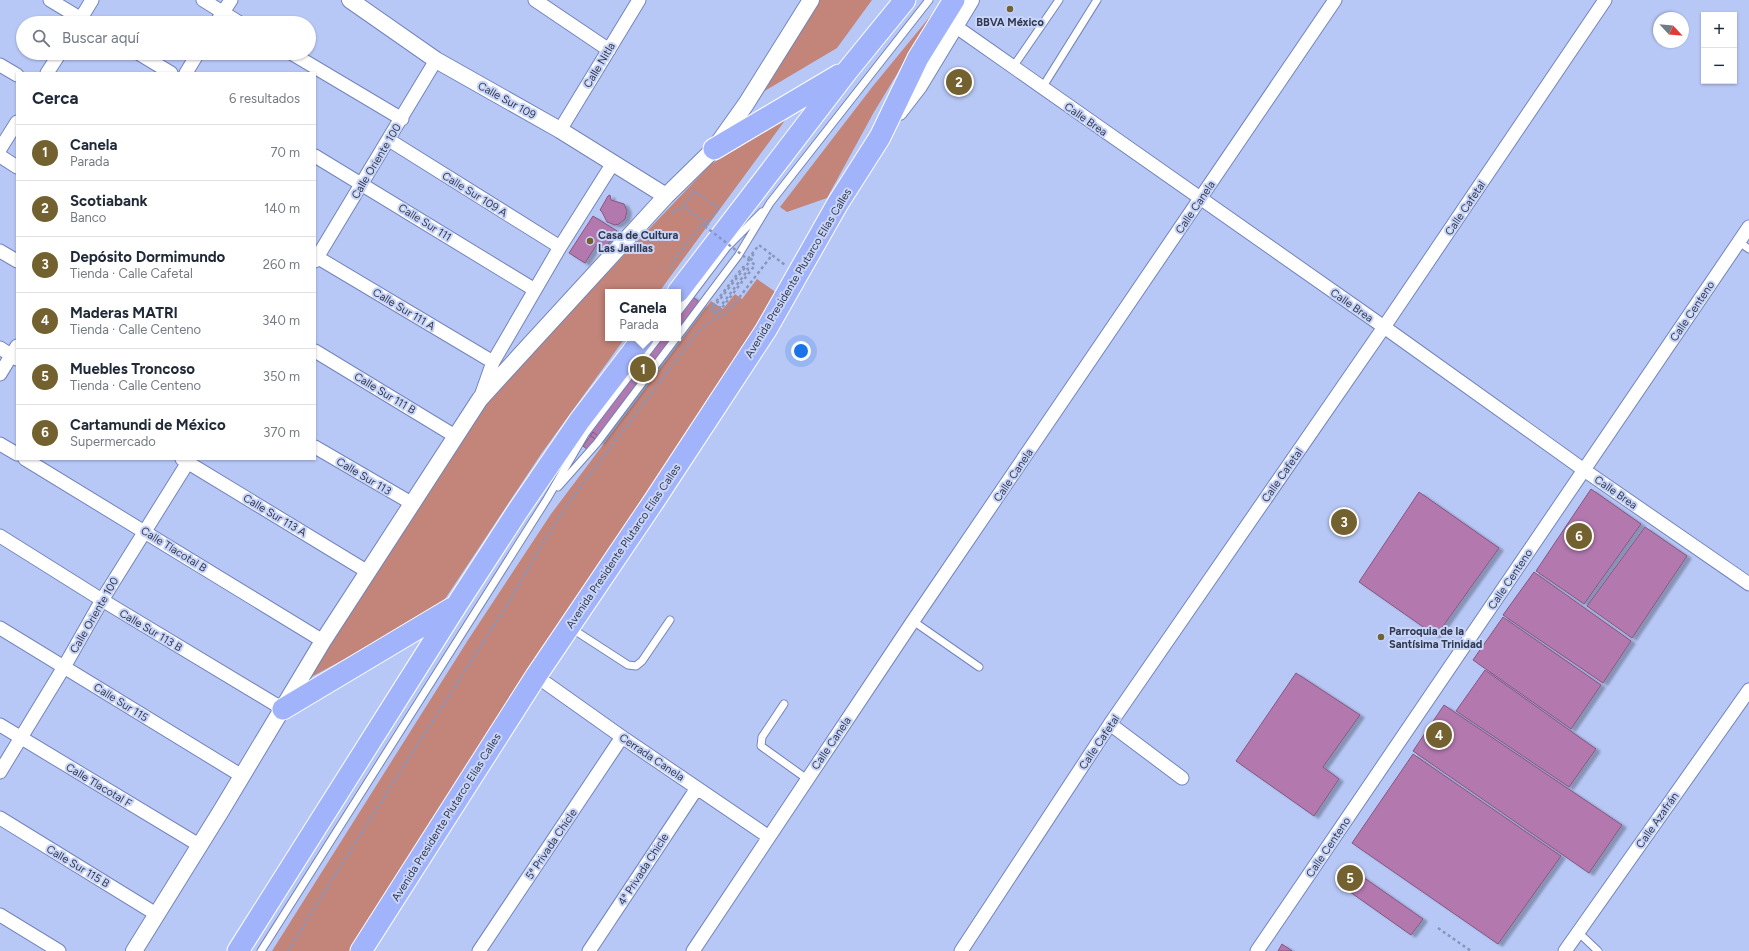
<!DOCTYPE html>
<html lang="es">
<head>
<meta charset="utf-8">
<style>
  body { margin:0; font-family:Figtree,sans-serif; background:#f2f2f3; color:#1f2937 }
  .controls { position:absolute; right:12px; top:12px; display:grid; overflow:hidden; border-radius:0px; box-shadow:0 1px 3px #0004 }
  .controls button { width:36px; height:36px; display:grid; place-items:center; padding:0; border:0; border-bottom:1px solid #e0e1e3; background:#fff; color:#1f2937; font:20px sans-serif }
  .compass { position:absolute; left:1653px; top:12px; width:36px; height:36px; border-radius:50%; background:#fff; box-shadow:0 1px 3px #0004; rotate:116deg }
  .you { position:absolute; left:801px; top:351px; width:14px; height:14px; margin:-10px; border:3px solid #fff; border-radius:50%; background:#1a73e8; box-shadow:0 0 0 6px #1a73e833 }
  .badge { display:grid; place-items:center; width:26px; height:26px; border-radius:50%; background:#73612f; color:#fff; font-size:13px; font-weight:700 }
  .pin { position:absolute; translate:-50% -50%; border:2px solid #fff; box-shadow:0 1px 4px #0006 }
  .popup { position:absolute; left:605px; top:289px; width:76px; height:52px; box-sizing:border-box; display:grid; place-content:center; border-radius:0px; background:#fff; filter:drop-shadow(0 1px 3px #0005); font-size:13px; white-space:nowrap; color:#747a83 }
  .popup b { font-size:15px; color:#1f2937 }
  .popup::after { content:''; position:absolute; left:50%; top:100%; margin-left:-8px; border:8px solid transparent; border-top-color:#fff }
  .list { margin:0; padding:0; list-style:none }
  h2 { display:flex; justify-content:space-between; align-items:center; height:52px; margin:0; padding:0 16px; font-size:17px }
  h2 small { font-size:13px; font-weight:400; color:#747a83 }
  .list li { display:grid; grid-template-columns:26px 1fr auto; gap:12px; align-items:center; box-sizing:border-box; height:56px; padding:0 16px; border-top:1px solid #e0e1e3 }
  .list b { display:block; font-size:15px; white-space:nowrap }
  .list p { margin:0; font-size:13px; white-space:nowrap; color:#747a83 }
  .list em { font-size:13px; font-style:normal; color:#747a83 }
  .icon { flex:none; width:22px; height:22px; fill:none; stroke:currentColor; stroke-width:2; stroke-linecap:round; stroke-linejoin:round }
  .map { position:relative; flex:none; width:1749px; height:951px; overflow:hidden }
  .search { position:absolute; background:#fff; box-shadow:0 1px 3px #0004; left:16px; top:16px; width:300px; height:44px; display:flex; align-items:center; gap:10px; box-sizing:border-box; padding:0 14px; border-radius:22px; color:#747a83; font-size:15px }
  .panel { position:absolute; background:#fff; box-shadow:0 1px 3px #0004; left:16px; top:72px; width:300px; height:388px; border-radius:0px }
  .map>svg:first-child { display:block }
  .green { fill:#c3847a }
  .building { fill:#b378ae; stroke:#855781; filter:url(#shadow) }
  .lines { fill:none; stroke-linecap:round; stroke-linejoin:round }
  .service-casing { stroke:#7385bb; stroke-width:9 }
  .minor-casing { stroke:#7385bb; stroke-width:15 }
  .tertiary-casing { stroke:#7385bb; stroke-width:18 }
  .primary-casing { stroke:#fff; stroke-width:23 }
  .path { stroke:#8996bc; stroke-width:2.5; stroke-dasharray:3 3; stroke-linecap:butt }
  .service { stroke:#fff; stroke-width:7 }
  .minor { stroke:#fff; stroke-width:13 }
  .tertiary { stroke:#fff; stroke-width:16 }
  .primary { stroke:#a1b3fa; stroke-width:21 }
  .path-bridge { stroke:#8996bc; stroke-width:2.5; stroke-dasharray:3 3; stroke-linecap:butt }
  .poi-dot { fill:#73612f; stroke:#c9d5f8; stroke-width:1.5 }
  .labels { text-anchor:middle; stroke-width:4; stroke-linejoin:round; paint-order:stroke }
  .poi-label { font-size:11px; font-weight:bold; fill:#313950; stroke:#c9d5f8; text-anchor:start }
  .street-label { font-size:11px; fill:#313950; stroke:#c9d5f8 }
</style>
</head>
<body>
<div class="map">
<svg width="1749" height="951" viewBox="0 0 1749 951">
  <defs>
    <filter id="shadow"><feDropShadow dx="4.5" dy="2.5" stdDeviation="1" flood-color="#0004"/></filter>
  </defs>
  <rect width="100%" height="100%" fill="#b8c8f6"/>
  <path class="green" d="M 819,0 L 872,0 L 837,48 L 751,99 Z
    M 937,8 L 874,112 L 827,198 L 787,212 L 780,207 L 873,86 Z
    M 786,119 L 659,292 L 608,292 L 608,338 L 625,338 L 541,454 L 439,608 L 302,682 L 486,400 L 711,164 Z
    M 757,279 L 777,293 L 352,951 L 272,951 L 468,640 L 551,514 L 711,301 L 723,309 L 735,294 L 742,299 Z"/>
  <path class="building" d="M 610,195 L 611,200 L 624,204 L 627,211 L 625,219 L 619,224 L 615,225 L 607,222 L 602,212 L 600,210 L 608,196 Z
    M 593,216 L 617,231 L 605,249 L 597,244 L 585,263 L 569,253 Z
    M 690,295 L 702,304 L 678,336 L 678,311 Z
    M 658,338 L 677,338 L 599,442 L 587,433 Z
    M 593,432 L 598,436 L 588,450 L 583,446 Z
    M 1591,489 L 1641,524 L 1584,604 L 1536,571 Z
    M 1419,492 L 1499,548 L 1436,636 L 1359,582 Z
    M 1645,527 L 1687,556 L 1632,638 L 1587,606 Z
    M 1534,572 L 1631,641 L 1603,683 L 1503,615 Z
    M 1503,617 L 1601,685 L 1571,729 L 1473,660 Z
    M 1485,670 L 1596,749 L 1569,787 L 1456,711 Z
    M 1296,673 L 1360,715 L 1323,767 L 1339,779 L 1314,816 L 1236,761 Z
    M 1444,705 L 1622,825 L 1589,873 L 1413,751 Z
    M 1413,754 L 1561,856 L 1498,944 L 1352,843 Z
    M 1353,870 L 1423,919 L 1411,935 L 1343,887 Z
    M 1282,944 L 1292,951 L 1278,951 Z"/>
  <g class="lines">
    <defs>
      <path id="service" d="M 1013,67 L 1059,0
        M 1042,88 L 1097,0
        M 1739,242 L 1749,249
        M 678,312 L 727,247 L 762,212
        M 678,336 L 738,256 L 770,203 L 929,0
        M 558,487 L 597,443 L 676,338
        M 913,621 L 979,667
        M 571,628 L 628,665 L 636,666 L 642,661 L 670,620
        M 784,704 L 762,737 L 761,746 L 807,779
        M 1578,932 L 1598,951
        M 261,951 L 547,499 L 585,434 L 658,338"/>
      <path id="minor" d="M 50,0 L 88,23
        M 203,0 L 240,23
        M 535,0 L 609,50
        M 78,23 L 92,0
        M 216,23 L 231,0
        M 955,26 L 1384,327 L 1584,470 L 1749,584
        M 138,53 L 171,73
        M 291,53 L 402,119
        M 0,65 L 17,75
        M 47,73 L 60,53
        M 186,73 L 198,53
        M 560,130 L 639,0
        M 389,140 L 560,247
        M 0,149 L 17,122
        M 0,156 L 17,167
        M 315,156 L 535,290
        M 0,251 L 17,261
        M 315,256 L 493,362
        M 315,261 L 436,60
        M 0,348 L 17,359
        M 315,351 L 455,436
        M 0,374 L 17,346
        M 481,396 L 493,362 L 560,247 L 613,163
        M 0,444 L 17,454
        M 315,447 L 413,504
        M 25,459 L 323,641
        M 182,459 L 368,572
        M 0,536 L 102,600 L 283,709
        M 0,628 L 242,776
        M 536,676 L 622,737 L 769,837
        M 1110,724 L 1182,778
        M 0,725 L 199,845
        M 0,772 L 64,667 L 102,600 L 190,459
        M 0,818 L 156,914
        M 0,915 L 59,951
        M 479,951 L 622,737
        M 589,951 L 697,788
        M 693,951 L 913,621 L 1335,0
        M 961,951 L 1110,724 L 1384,327 L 1605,0
        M 1257,951 L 1749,227
        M 1565,951 L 1749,690"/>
      <path id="tertiary" d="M 350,0 L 436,60 L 560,130 L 666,196
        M 899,112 L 919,86 L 971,0
        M 134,951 L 221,811 L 323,641 L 480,399 L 666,196 L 714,149 L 746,104 L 811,0"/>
      <path id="primary" d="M 714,149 L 839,75
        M 678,292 L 848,70 L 905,0
        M 283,709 L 452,608
        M 238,951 L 456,606 L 517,512 L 580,420 L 643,338
        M 361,951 L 536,676 L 654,501 L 766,330 L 838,203 L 880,137 L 918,58 L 954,0"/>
    </defs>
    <use href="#service" class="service-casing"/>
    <use href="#minor" class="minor-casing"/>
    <use href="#tertiary" class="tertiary-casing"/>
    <use href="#primary" class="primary-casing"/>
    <path class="path" d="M 694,191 L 708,201
      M 693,193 L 683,206 L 709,225
      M 672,213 L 683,206
      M 743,270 L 754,256 L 752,254
      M 1438,928 L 1471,951
      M 288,951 C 357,838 429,727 500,616 C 525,577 546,534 573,497 L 697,333 L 707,323 L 728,312 L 772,255 L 785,265"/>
    <use href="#service" class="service"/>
    <use href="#minor" class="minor"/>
    <use href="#tertiary" class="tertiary"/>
    <use href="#primary" class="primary"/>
    <path class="path-bridge" d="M 705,226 L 719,208 L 708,201
      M 748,259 L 759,245 L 772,255
      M 671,270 L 671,264 L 702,224 L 755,265 L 718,313 L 712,313 L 711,308 L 743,267 L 747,267 L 748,270 L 717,311 L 714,311 L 713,308 L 743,270"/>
  </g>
  <g class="poi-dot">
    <circle cx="1010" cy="9" r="4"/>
    <circle cx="590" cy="241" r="4"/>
    <circle cx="1381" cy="637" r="4"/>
  </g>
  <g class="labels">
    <g class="poi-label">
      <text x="1010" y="26" text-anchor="middle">BBVA México</text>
      <text x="598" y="239">Casa de Cultura<tspan x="598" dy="13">Las Jarillas</tspan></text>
      <text x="1389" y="635">Parroquia de la<tspan x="1389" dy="13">Santísima Trinidad</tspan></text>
    </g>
    <g class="street-label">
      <text transform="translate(599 65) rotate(-59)" y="4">Calle Nitla</text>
      <text transform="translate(507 100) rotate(29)" y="4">Calle Sur 109</text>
      <text transform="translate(1086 119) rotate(35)" y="4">Calle Brea</text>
      <text transform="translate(376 161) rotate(-59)" y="4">Calle Oriente 100</text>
      <text transform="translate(475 194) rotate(32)" y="4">Calle Sur 109 A</text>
      <text transform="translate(1195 207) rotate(-56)" y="4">Calle Canela</text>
      <text transform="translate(1465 208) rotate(-56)" y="4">Calle Cafetal</text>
      <text transform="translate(425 222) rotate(32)" y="4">Calle Sur 111</text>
      <text transform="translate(798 273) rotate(-59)" y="4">Avenida Presidente Plutarco Elías Calles</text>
      <text transform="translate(1352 305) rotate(35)" y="4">Calle Brea</text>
      <text transform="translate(404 309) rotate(31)" y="4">Calle Sur 111 A</text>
      <text transform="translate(1692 311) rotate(-56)" y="4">Calle Centeno</text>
      <text transform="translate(385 393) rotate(31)" y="4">Calle Sur 111 B</text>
      <text transform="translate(1013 475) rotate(-56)" y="4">Calle Canela</text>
      <text transform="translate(1282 475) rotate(-55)" y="4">Calle Cafetal</text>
      <text transform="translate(364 476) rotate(31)" y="4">Calle Sur 113</text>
      <text transform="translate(1616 492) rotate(35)" y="4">Calle Brea</text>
      <text transform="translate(275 515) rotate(31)" y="4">Calle Sur 113 A</text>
      <text transform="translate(623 546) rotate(-56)" y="4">Avenida Presidente Plutarco Elías Calles</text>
      <text transform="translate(174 549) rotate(32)" y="4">Calle Tlacotal B</text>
      <text transform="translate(1510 579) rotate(-56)" y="4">Calle Centeno</text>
      <text transform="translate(94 615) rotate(-60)" y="4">Calle Oriente 100</text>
      <text transform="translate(151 630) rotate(31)" y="4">Calle Sur 113 B</text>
      <text transform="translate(121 702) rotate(32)" y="4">Calle Sur 115</text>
      <text transform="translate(1099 742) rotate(-56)" y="4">Calle Cafetal</text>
      <text transform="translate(831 743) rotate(-56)" y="4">Calle Canela</text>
      <text transform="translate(652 757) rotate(34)" y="4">Cerrada Canela</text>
      <text transform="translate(99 785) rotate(31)" y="4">Calle Tlacotal F</text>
      <text transform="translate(446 817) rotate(-58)" y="4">Avenida Presidente Plutarco Elías Calles</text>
      <text transform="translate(1657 820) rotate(-55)" y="4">Calle Azafrán</text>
      <text transform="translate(551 844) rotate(-56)" y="4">5ª Privada Chicle</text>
      <text transform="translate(1328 847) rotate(-56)" y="4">Calle Centeno</text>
      <text transform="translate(78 866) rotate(31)" y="4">Calle Sur 115 B</text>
      <text transform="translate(643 869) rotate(-57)" y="4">4ª Privada Chicle</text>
    </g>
  </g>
</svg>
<div class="controls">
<button>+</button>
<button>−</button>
</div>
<svg class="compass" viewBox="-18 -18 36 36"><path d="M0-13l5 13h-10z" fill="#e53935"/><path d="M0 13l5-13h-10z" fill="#747a83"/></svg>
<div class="you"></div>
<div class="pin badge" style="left:643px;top:369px">1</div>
<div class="popup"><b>Canela</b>Parada</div>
<div class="pin badge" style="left:959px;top:82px">2</div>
<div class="pin badge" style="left:1344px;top:522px">3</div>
<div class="pin badge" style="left:1439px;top:735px">4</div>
<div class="pin badge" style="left:1350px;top:878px">5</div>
<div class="pin badge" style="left:1579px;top:536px">6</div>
<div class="search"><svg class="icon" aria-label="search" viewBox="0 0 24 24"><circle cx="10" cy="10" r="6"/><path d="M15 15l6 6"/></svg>Buscar aquí</div>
<section class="panel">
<h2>Cerca<small>6 resultados</small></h2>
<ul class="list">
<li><span class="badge">1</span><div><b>Canela</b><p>Parada</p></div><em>70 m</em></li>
<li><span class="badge">2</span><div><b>Scotiabank</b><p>Banco</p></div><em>140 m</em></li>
<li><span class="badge">3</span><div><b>Depósito Dormimundo</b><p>Tienda · Calle Cafetal</p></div><em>260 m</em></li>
<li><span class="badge">4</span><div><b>Maderas MATRI</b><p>Tienda · Calle Centeno</p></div><em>340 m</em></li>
<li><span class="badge">5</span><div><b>Muebles Troncoso</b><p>Tienda · Calle Centeno</p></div><em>350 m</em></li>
<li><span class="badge">6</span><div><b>Cartamundi de México</b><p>Supermercado</p></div><em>370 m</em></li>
</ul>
</section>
</div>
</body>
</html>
